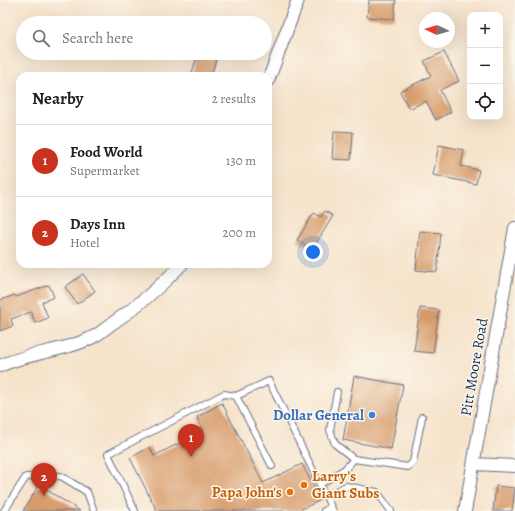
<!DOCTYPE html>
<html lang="en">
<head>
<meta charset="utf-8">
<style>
  body { margin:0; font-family:Alegreya,serif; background:#f2f2f2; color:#202124 }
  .controls { position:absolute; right:12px; top:12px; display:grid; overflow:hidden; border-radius:8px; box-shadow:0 4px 16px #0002 }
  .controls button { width:36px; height:36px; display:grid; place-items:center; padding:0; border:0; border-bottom:1px solid #e0e0e0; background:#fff; color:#202124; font:20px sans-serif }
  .compass { position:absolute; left:419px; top:12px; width:36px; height:36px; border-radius:50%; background:#fff; box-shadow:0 4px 16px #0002; rotate:274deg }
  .you { position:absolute; left:313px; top:252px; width:14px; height:14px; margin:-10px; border:3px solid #fff; border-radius:50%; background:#1a73e8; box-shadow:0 0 0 6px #1a73e833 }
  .badge { display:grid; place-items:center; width:26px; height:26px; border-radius:50%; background:#c8321e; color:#fff; font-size:13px; font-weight:700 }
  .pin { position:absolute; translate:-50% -33px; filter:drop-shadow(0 1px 2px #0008) }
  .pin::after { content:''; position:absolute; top:21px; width:14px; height:12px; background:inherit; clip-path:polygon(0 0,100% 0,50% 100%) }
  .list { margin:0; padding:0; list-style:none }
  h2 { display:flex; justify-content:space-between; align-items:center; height:52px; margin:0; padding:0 16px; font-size:17px }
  h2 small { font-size:13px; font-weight:400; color:#757577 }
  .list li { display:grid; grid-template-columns:26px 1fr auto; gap:12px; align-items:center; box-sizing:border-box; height:72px; padding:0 16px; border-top:1px solid #e0e0e0 }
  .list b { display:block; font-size:15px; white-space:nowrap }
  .list p { margin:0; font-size:13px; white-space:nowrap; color:#757577 }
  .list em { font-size:13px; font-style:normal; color:#757577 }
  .icon { flex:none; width:22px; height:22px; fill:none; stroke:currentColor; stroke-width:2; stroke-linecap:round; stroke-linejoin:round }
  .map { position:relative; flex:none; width:515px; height:511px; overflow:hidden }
  .search { position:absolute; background:#fff; box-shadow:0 4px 16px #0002; left:16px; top:16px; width:256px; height:44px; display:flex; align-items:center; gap:10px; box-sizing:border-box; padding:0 14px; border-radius:22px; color:#757577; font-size:15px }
  .panel { position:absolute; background:#fff; box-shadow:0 4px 16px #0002; left:16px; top:72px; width:256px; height:196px; border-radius:12px }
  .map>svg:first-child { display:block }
  .building { fill:#d79b6a }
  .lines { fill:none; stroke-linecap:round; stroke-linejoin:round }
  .lane-casing { stroke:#686e84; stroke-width:8 }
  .street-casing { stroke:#686e84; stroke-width:14 }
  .lane { stroke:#fff; stroke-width:6 }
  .street { stroke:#fff; stroke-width:12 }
  .shop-dot { fill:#3f7fe0; stroke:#fbf7ec; stroke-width:1.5 }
  .food-dot { fill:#e8710a; stroke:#fbf7ec; stroke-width:1.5 }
  .labels { text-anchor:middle; stroke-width:3; stroke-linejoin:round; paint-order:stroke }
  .street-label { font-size:15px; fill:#1b2f5e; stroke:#fbf7ec }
  .shop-label { font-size:15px; font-weight:bold; fill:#366cbe; stroke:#fbf7ec; text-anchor:end }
  .food-label { font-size:15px; font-weight:bold; fill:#c56008; stroke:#fbf7ec; text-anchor:start }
</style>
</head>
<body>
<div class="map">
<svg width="515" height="511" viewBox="0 0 515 511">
  <rect width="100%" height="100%" fill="#fbf7ec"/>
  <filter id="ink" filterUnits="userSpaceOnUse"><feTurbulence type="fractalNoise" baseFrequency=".025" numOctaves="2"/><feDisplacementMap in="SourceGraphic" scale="8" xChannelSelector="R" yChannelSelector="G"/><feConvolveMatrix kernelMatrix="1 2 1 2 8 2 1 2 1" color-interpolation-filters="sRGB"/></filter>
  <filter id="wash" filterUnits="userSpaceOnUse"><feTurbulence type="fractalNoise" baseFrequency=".012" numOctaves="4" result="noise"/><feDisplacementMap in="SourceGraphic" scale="16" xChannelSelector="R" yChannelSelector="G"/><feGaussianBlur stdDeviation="0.9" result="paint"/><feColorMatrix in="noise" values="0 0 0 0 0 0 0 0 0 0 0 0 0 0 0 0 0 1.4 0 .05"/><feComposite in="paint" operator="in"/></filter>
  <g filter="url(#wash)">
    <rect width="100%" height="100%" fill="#f6e3ca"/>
    <g id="blocks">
      <path class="building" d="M 369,0 L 396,0 L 394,19 L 367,17 Z
        M 444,52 L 459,81 L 440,90 L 451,112 L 436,120 L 426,101 L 409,109 L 400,91 L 431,76 L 424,61 Z
        M 198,53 L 218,53 L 211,76 L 191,76 Z
        M 334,131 L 353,132 L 351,160 L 332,159 Z
        M 439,145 L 464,150 L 461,166 L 479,170 L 476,184 L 433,175 Z
        M 325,211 L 333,216 L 312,250 L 297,240 L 314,213 L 321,217 Z
        M 420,231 L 441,233 L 437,272 L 416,270 Z
        M 83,274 L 95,291 L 77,304 L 65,287 Z
        M 49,285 L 54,297 L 42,302 L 48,318 L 35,323 L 31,312 L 11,319 L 13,326 L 0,331 L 0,300 L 15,295 L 16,297 Z
        M 420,308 L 439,310 L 433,353 L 414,351 Z
        M 354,376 L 403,385 L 391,449 L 343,440 Z
        M 222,403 L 263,483 L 302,464 L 321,500 L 297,511 L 157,511 L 130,458 L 150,447 L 154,456 L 203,431 L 197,417 Z
        M 39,485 L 80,511 L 23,511 Z
        M 496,486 L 515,488 L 512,511 L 493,511 Z"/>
    </g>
  </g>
  <g filter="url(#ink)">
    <use href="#blocks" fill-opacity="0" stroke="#686e84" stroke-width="1"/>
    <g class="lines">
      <defs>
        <path id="lane" d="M 337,392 L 330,430 L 335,444 L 354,459
          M 272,466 L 236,396 L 269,381 L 331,507
          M 320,484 L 345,469 L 354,459 L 408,467 L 413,462 L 422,417
          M 326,497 L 346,486 L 377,492 L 391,511
          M 4,511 L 26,477 L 61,476 L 87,492 L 94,511
          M 135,511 L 108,454 L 224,394 L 236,396
          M 324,511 L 331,507 L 333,511"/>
        <path id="street" d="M 268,81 L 298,0
          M 0,366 C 29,352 64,352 93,337 C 99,334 105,329 110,325 C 137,307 160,287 182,264
          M 474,464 L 515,466
          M 465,511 L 515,228"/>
      </defs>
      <use href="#lane" class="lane-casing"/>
      <use href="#street" class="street-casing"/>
      <use href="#lane" class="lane"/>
      <use href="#street" class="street"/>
    </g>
  </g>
  <circle class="shop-dot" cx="372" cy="415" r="4"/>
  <g class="food-dot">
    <circle cx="304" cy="485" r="4"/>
    <circle cx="290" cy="492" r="4"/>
  </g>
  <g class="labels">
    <g class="street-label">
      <text transform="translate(474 367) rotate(-80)" y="5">Pitt Moore Road</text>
    </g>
    <g class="shop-label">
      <text x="364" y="420">Dollar General</text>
    </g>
    <g class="food-label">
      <text x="312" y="481">Larry's<tspan x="312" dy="17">Giant Subs</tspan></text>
      <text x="282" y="497" text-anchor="end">Papa John's</text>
    </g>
  </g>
</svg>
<div class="controls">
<button>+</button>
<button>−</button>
<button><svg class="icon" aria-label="locate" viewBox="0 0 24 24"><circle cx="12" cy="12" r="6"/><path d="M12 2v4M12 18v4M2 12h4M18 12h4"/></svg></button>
</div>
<svg class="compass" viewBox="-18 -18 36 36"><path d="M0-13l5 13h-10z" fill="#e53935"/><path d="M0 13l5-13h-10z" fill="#757577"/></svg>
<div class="you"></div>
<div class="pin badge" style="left:191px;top:457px">1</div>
<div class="pin badge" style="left:44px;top:496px">2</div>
<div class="search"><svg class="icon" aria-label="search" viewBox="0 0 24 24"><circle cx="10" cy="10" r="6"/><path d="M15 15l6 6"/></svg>Search here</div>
<section class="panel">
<h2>Nearby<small>2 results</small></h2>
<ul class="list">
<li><span class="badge">1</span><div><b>Food World</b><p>Supermarket</p></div><em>130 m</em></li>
<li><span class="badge">2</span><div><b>Days Inn</b><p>Hotel</p></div><em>200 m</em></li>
</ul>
</section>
</div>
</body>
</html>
